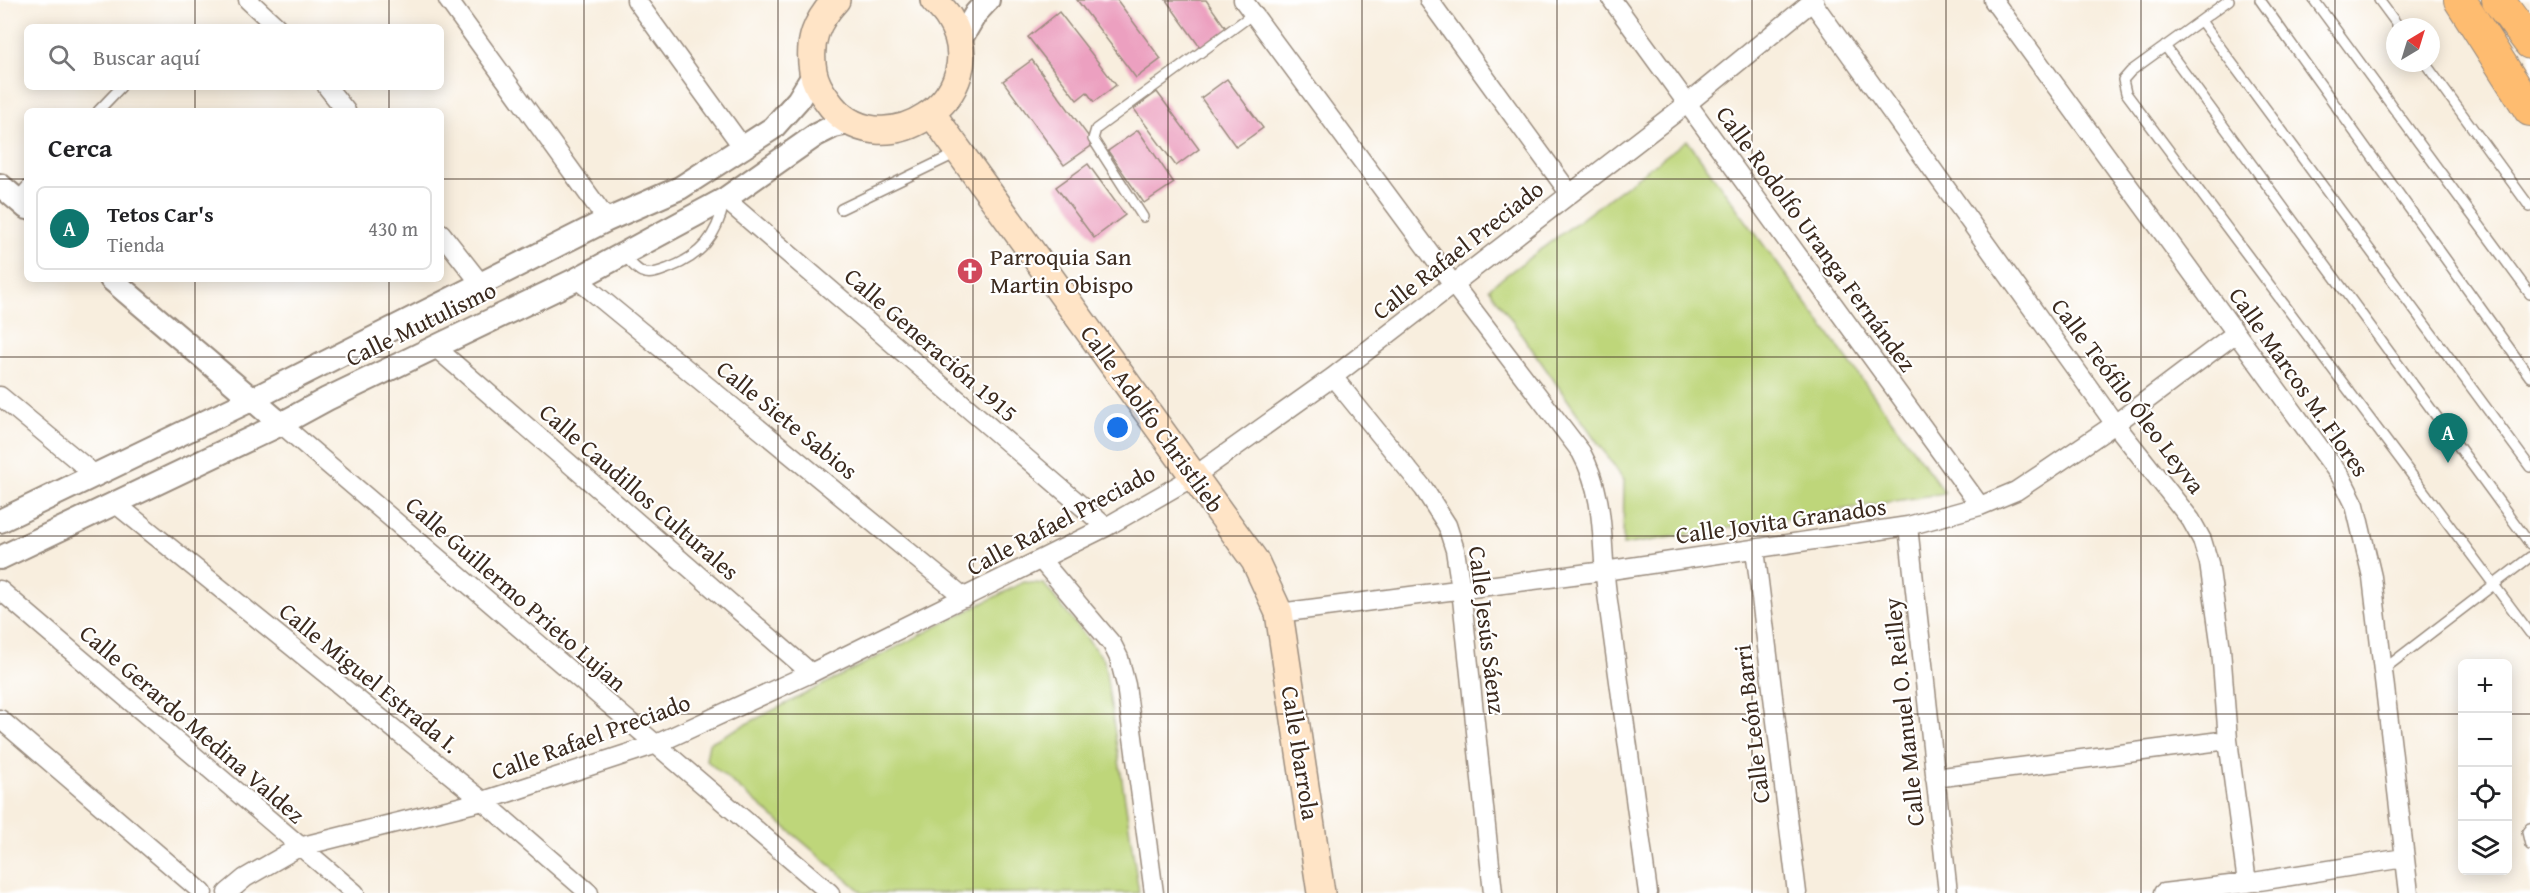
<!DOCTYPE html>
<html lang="es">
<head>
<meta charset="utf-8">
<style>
  body { margin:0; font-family:"Gentium Book Plus",serif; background:#f2f2f2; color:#202124 }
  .controls { position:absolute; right:18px; bottom:18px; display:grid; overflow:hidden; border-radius:9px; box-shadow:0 3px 15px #0003 }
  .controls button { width:54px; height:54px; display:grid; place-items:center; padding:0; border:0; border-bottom:2px solid #e0e0e0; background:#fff; color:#202124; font:30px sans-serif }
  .compass { position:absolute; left:2386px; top:18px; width:54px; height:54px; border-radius:50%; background:#fff; box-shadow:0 3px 15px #0003; rotate:38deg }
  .you { position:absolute; left:1118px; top:428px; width:21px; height:21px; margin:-15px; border:4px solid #fff; border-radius:50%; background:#1a73e8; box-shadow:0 0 0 9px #1a73e833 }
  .badge { display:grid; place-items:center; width:39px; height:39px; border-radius:50%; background:#0f766e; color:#fff; font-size:20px; font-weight:700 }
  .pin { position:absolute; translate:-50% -50px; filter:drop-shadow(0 2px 3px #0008) }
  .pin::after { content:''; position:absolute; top:32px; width:21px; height:18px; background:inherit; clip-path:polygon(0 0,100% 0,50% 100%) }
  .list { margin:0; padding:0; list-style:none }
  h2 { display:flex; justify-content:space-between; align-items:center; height:78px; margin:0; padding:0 24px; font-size:26px }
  h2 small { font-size:20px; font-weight:400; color:#757577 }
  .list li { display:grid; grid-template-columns:39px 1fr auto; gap:18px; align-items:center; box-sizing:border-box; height:84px; margin:0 12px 12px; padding:0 12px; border:2px solid #e0e0e0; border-radius:9px }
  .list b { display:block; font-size:22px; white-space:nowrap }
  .list p { margin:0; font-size:20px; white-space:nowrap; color:#757577 }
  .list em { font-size:20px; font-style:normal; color:#757577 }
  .icon { flex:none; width:33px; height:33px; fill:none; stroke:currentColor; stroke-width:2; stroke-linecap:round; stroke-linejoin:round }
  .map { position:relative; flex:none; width:2530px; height:893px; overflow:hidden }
  .search { position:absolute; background:#fff; box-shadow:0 3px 15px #0003; left:24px; top:24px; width:420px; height:66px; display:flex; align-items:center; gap:15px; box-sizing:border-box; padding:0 21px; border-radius:9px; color:#757577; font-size:22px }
  .panel { position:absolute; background:#fff; box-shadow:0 3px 15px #0003; left:24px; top:108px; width:420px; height:174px; border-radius:9px }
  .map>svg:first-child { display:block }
  .green { fill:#bed67a; stroke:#7c804c; stroke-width:1.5 }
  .building { fill:#eca0c0 }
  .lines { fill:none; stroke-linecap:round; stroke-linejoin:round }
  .service-casing { stroke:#9a8c7e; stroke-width:12 }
  .minor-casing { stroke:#9a8c7e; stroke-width:21 }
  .tertiary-casing { stroke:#9a8c7e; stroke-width:26 }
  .secondary-casing { stroke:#9a8c7e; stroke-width:30 }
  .trunk-casing { stroke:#9a8c7e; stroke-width:34 }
  .service { stroke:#fff; stroke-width:9 }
  .minor { stroke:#fff; stroke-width:18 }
  .tertiary { stroke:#fff; stroke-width:22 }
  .secondary { stroke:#ffe4c6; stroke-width:27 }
  .trunk { stroke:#febc70; stroke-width:32 }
  .grid { fill:none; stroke:#3b2a1e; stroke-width:1.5; stroke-opacity:0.55 }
  .labels { text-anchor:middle; stroke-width:4.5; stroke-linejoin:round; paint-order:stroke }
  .street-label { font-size:24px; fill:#3b2a1e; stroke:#fff }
  .poi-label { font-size:24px; fill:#3b2a1e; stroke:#fff; text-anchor:start }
</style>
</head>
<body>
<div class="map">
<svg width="2530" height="893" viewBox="0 0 2530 893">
  <rect width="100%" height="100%" fill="#fff"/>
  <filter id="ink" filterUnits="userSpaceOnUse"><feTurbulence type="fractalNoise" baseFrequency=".0167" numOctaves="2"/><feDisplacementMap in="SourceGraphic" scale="12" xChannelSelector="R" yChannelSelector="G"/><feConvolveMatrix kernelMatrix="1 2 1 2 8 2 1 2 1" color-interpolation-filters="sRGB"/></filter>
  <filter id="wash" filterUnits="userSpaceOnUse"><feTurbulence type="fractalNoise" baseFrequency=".008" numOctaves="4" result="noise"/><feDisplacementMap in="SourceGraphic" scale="24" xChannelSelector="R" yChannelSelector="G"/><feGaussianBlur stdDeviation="1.35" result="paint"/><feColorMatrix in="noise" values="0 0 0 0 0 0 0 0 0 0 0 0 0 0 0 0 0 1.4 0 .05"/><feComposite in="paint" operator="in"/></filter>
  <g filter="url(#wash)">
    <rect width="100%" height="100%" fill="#f8eede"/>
    <path class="green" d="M 1687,140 L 1945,493 L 1623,545 L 1624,480 L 1489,288 Z
      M 1024,582 L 1044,584 L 1104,660 L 1139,893 L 863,893 L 706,760 L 709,743 Z"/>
    <g id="blocks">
      <path class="building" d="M 1077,0 L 1117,0 L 1161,59 L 1136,78 Z
        M 1166,0 L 1206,0 L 1228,31 L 1202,50 Z
        M 1059,12 L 1116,85 L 1094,102 L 1087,92 L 1077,100 L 1028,37 Z
        M 1032,60 L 1094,144 L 1064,165 L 1003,81 Z
        M 1227,79 L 1263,128 L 1236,147 L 1201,98 Z
        M 1157,92 L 1199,149 L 1176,166 L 1134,109 Z
        M 1138,130 L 1174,183 L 1144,203 L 1108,151 Z
        M 1088,164 L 1125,215 L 1094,238 L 1056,187 Z"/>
    </g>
  </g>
  <g filter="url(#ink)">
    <use href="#blocks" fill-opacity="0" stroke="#9a8c7e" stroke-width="1.5"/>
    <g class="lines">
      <defs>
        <path id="service" d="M 2229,0 L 2131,71 L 2123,80 L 2126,93 L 2530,633
          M 2260,0 L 2530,377
          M 2314,0 L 2530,294
          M 2379,0 L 2399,27
          M 2201,21 L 2530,467
          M 2165,46 L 2530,544
          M 2425,63 L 2530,207
          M 98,111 L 121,87
          M 16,199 L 27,186
          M 841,209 L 957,153
          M 1143,217 L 1093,139 L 1096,129 L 1253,14
          M 624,256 C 629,260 635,269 642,272 C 650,276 661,271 669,268 C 701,256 717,236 724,203
          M 2384,669 L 2530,557
          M 2530,828 L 2527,832 L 2530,845"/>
        <path id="minor" d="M 248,0 L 277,27
          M 448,0 L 607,220
          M 636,0 L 744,149
          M 1243,0 L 1453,284 L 1581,452 C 1607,500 1600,541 1607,594 C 1621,694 1634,793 1648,893
          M 1429,0 L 1570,194
          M 1612,0 L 1980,506
          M 1811,0 L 2115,424 L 2191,520 L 2202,540 L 2209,563 L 2221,649 L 2228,740 L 2247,883
          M 1993,0 L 2341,477 L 2355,505 L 2372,577 L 2409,893
          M 327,87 L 346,111
          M 725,199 L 1106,527
          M 441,233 L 481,284
          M 577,279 L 965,598
          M 435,347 L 811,673
          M 1333,377 L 1424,489 L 1447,525 L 1455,550 L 1461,589 L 1493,893
          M 0,396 L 95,475
          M 281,424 L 830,893
          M 116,504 L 483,801 L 589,893
          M 1908,526 L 1948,893
          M 1755,549 L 1797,893
          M 1041,560 L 1112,644 L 1119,658 L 1126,685 L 1154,893
          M 0,590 L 355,893
          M 1279,613 L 1604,571 L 1908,526 L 1980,506 L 2016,491 L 2046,471 L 2115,424 L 2236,333
          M 0,719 L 203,893
          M 1935,778 L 2228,740
          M 227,893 L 245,878 L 299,847 L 483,801 L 654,745 L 811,673 L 1106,527 L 1193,477 L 1333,377 L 1688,103 L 1814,0
          M 2163,893 L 2247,883 L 2404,858"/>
        <path id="tertiary" d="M 959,42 L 976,13 L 988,0
          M 0,185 L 27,208
          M 111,279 L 281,424
          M 0,521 L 253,399 L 607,220 L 680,188 L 773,128 L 798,100 L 814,74
          M 0,558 L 281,424 L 327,399 L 577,279 L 725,199 L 816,135 L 834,126 L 854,122"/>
        <path id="secondary" d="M 836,0 C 816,22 808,41 813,71 C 815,82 820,91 827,100 C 878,175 999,96 949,18 C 945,11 939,6 934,0
          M 932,114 L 1255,561 L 1279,613 L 1321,893"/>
        <path id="trunk" d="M 2460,0 L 2530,110
          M 2498,0 L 2530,43"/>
      </defs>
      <use href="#service" class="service-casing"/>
      <use href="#minor" class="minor-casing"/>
      <use href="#tertiary" class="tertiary-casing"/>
      <use href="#secondary" class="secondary-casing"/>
      <use href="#trunk" class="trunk-casing"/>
      <use href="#service" class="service"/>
      <use href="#minor" class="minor"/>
      <use href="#tertiary" class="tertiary"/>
      <use href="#secondary" class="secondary"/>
      <use href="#trunk" class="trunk"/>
    </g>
  </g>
  <path class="grid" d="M 195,0 L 195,27M 389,0 L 389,27M 584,0 L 584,893M 778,0 L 778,893M 973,0 L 973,893M 1168,0 L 1168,893M 1362,0 L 1362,893M 1557,0 L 1557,893M 1752,0 L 1752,893M 1946,0 L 1946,893M 2141,0 L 2141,893M 2335,0 L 2335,893M 195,87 L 195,111M 389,87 L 389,111M 0,179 L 27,179M 441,179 L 2530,179M 195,279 L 195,893M 389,279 L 389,893M 0,357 L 2530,357M 0,536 L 2530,536M 0,714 L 2462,714M 2508,714 L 2530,714"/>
  <defs>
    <symbol id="church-disc" viewBox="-11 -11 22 22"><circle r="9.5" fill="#d1495b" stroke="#fff"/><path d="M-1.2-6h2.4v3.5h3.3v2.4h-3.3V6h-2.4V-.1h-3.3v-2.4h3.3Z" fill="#fff"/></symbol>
  </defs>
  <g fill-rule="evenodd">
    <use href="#church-disc" x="955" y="256" width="30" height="30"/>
  </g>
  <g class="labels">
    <g class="street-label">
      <text transform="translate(1816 239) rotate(54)" y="8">Calle Rodolfo Uranga Fernández</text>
      <text transform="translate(1458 250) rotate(-38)" y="8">Calle Rafael Preciado</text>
      <text transform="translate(421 324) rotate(-26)" y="8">Calle Mutulismo</text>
      <text transform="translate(931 345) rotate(41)" y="8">Calle Generación 1915</text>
      <text transform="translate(2299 382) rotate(55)" y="8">Calle Marcos M. Flores</text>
      <text transform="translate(2128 396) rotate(53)" y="8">Calle Teófilo Óleo Leyva</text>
      <text transform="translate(1152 419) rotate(54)" y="8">Calle Adolfo Christlieb</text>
      <text transform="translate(787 420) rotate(39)" y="8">Calle Siete Sabios</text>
      <text transform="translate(639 492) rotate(41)" y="8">Calle Caudillos Culturales</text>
      <text transform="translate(1061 520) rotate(-28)" y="8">Calle Rafael Preciado</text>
      <text transform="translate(1781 521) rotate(-8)" y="8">Calle Jovita Granados</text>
      <text transform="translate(516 594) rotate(41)" y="8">Calle Guillermo Prieto Lujan</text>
      <text transform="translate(1487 630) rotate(83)" y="8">Calle Jesús Sáenz</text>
      <text transform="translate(369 678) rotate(39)" y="8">Calle Miguel Estrada I.</text>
      <text transform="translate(1904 712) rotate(-96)" y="8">Calle Manuel O. Reilley</text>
      <text transform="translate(192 724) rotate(41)" y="8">Calle Gerardo Medina Valdez</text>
      <text transform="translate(1752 724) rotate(-97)" y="8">Calle León Barri</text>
      <text transform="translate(591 737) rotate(-20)" y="8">Calle Rafael Preciado</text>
      <text transform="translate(1300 753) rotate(81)" y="8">Calle Ibarrola</text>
    </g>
    <g class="poi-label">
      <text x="990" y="265">Parroquia San<tspan x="990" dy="28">Martin Obispo</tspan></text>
    </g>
  </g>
</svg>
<div class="controls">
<button>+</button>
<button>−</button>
<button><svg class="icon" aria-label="locate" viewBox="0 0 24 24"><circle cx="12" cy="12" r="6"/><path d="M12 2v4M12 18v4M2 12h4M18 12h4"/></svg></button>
<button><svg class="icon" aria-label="layers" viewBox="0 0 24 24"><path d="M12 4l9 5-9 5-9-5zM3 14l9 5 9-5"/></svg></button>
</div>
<svg class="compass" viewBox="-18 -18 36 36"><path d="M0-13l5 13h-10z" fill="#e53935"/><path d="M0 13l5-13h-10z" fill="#757577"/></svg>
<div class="you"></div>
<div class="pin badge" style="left:2448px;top:463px">A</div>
<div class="search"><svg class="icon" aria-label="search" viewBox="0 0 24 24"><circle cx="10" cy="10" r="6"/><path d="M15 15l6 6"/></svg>Buscar aquí</div>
<section class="panel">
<h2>Cerca<small></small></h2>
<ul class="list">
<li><span class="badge">A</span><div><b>Tetos Car's</b><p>Tienda</p></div><em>430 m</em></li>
</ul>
</section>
</div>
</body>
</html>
